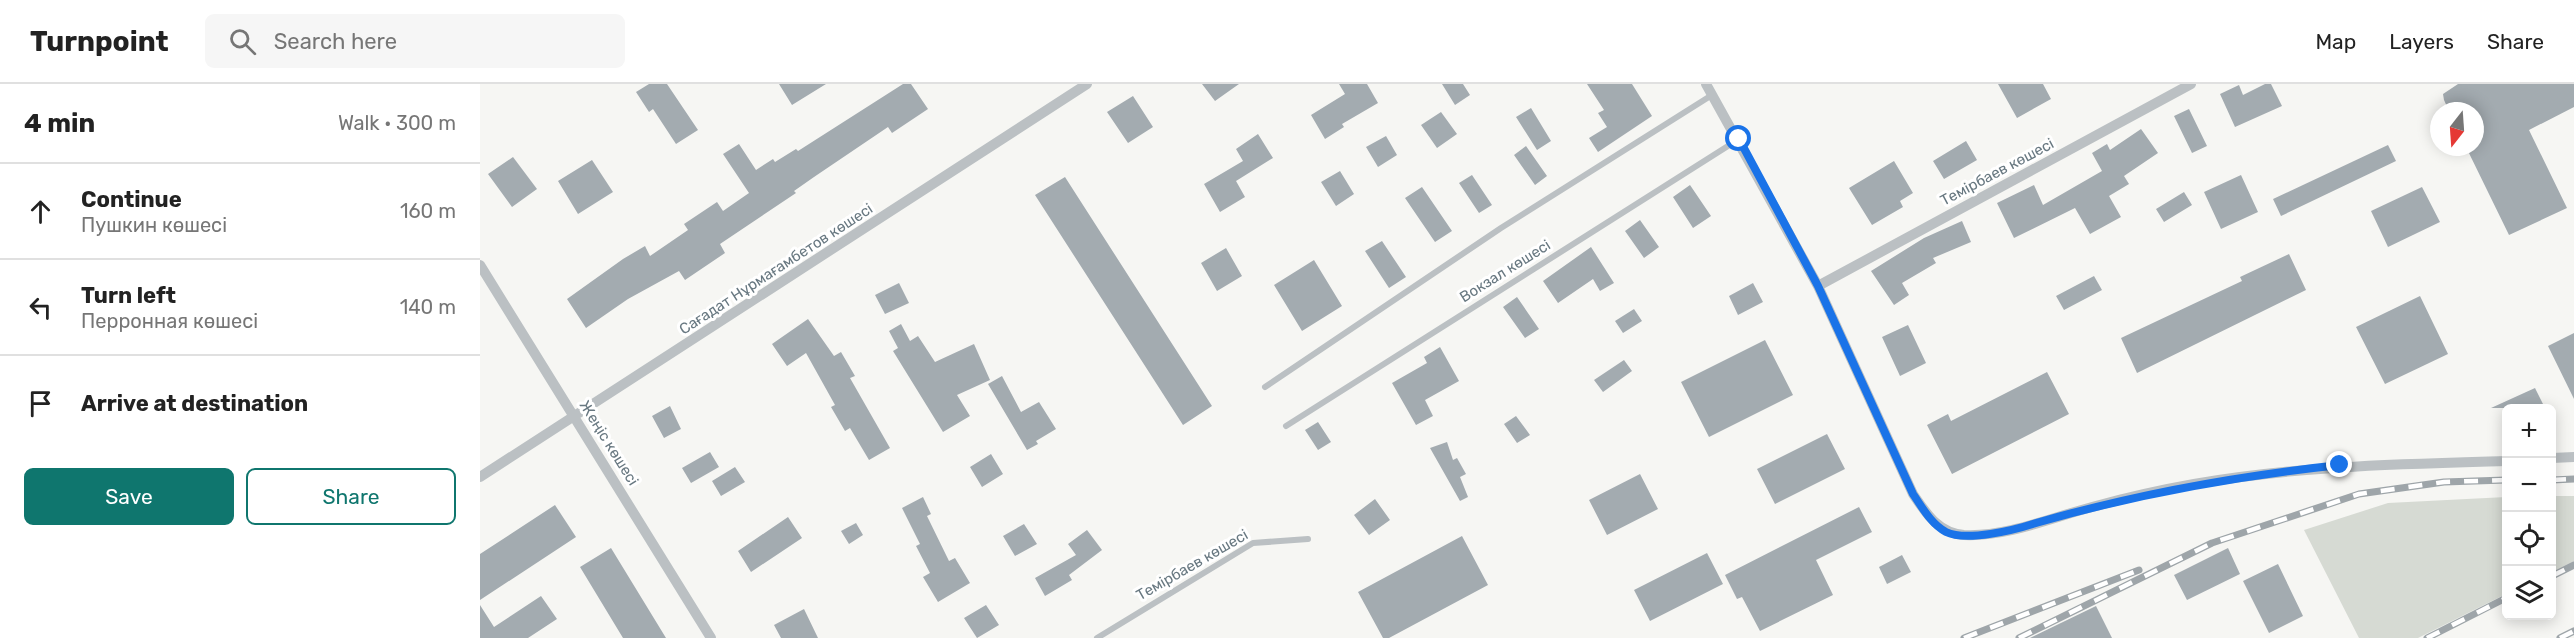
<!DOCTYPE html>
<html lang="en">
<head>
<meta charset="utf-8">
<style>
  body { margin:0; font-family:Rubik,sans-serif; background:#f6f6f6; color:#222 }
  .controls { position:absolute; right:18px; bottom:18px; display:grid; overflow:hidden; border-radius:9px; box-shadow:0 3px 15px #0003 }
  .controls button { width:54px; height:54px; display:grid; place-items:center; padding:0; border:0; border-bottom:2px solid #e0e0e0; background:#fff; color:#222; font:30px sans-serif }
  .compass { position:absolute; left:1950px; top:18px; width:54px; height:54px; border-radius:50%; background:#fff; box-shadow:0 3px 15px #0003; rotate:197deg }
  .stop { position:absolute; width:18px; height:18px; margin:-14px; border:4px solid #1a73e8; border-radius:50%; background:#fff }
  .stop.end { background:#1a73e8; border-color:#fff; box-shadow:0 2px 6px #0008 }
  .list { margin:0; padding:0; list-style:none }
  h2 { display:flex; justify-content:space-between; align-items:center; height:78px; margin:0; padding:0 24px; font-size:26px }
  h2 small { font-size:20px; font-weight:400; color:#767676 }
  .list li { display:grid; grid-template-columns:39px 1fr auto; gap:18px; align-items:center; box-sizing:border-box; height:96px; padding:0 24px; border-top:2px solid #e0e0e0 }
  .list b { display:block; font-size:22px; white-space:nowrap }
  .list p { margin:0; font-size:20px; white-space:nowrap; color:#767676 }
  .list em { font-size:20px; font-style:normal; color:#767676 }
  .actions { display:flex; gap:12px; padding:18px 24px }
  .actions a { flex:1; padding:14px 0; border:2px solid #0f766e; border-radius:9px; text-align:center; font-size:21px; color:#0f766e }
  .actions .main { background:#0f766e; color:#fff }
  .icon { flex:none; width:33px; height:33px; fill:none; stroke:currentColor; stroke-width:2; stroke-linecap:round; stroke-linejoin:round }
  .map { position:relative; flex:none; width:2094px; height:554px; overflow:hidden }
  header { display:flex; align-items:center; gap:36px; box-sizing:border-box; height:84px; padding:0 30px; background:#fff; border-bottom:2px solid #e0e0e0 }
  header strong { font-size:28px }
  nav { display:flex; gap:33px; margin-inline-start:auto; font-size:21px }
  .search { width:420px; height:54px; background:#f6f6f6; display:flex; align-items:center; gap:15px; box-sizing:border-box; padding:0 21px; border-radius:9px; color:#767676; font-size:22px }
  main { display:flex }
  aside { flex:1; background:#fff }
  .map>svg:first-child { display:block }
  .green { fill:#d6dad3 }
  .building { fill:#a3abb0 }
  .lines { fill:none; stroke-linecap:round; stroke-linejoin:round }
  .minor { stroke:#bbc0c3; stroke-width:6 }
  .tertiary { stroke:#bbc0c3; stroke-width:10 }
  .rail-casing { stroke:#9ea5a9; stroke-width:7 }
  .rail { stroke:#fff; stroke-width:4.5; stroke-dasharray:14; stroke-linecap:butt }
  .route { stroke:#1a73e8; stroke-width:8 }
  .labels { text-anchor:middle; stroke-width:6; stroke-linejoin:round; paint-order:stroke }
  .street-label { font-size:15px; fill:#687881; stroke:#fff }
</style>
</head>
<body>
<header>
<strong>Turnpoint</strong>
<div class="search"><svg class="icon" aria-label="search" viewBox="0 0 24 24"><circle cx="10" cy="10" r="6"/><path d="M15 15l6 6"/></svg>Search here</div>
<nav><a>Map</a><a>Layers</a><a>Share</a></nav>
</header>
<main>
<aside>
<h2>4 min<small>Walk · 300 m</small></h2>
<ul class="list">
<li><svg class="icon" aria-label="ahead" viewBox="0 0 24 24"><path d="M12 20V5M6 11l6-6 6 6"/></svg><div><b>Continue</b><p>Пушкин көшесі</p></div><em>160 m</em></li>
<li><svg class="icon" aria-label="left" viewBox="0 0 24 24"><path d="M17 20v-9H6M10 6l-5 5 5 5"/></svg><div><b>Turn left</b><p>Перронная көшесі</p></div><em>140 m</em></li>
<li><svg class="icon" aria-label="arrive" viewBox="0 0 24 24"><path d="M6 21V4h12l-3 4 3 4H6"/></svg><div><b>Arrive at destination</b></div></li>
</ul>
<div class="actions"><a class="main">Save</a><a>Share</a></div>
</aside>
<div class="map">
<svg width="2094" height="554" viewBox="0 0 2094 554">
  <rect width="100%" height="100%" fill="#f6f6f3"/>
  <path class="green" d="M 2072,412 L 2094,412 L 2094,477 L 2072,488 Z
    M 2026,413 L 2026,510 L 1938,554 L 1879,554 L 1824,446 L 1908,419 Z"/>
  <path class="building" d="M 169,0 L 187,0 L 218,46 L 196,60 L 173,25 L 169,28 L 156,8 Z
    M 299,0 L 346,0 L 312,21 Z
    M 423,0 L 431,0 L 448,25 L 412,49 L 408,43 L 334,93 L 314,107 L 316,109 L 240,160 L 245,169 L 205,196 L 199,187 L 148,215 L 106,244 L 87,215 L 143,175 L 165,162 L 170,172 L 208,146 L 204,140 L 237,118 L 243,127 L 269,109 L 243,70 L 259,60 L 276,86 L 293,75 L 295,78 L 316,65 L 318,67 Z
    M 722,0 L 759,0 L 735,17 Z
    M 859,0 L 887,0 L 898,19 L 862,40 L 864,43 L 845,55 L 831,31 L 865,10 Z
    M 962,0 L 983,0 L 990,11 L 975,21 Z
    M 1107,0 L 1152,0 L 1172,32 L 1118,68 L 1109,54 L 1127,43 L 1118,29 L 1124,26 Z
    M 1518,0 L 1563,0 L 1571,15 L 1537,34 Z
    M 1785,0 L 1791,0 L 1802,22 L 1755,43 L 1740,10 L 1759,1 L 1763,11 Z
    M 1978,0 L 2094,0 L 2094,23 L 2049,46 L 2087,124 L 2029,151 L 1986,63 L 1995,63 L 1995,27 L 1969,27 L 1964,16 L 1963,10 Z
    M 653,12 L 673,43 L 648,59 L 627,28 Z
    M 1051,24 L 1071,57 L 1057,66 L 1036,33 Z
    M 1709,25 L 1727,62 L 1712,69 L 1694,32 Z
    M 961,28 L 977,50 L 957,64 L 941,41 Z
    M 1661,45 L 1678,69 L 1644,92 L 1649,100 L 1629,112 L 1641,133 L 1610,150 L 1595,124 L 1534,154 L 1517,119 L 1554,101 L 1563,121 L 1622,87 L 1612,69 L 1627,60 L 1630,66 Z
    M 778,50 L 793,74 L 756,97 L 765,113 L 740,128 L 724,100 L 763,77 L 756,65 Z
    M 906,52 L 917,71 L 898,83 L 886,63 Z
    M 1486,57 L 1497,76 L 1464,95 L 1453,77 Z
    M 1908,61 L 1916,77 L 1801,132 L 1793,115 Z
    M 1046,62 L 1067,92 L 1055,101 L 1034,71 Z
    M 33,73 L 57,105 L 32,123 L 8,90 Z
    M 112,76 L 133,108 L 98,130 L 78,97 Z
    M 1414,77 L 1433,109 L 1420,117 L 1423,123 L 1392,141 L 1369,104 Z
    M 860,87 L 874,110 L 856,122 L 841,98 Z
    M 992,91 L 1012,121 L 999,129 L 979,99 Z
    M 1761,91 L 1778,128 L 1741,145 L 1724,108 Z
    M 585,93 L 732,322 L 703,341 L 555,111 Z
    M 1210,101 L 1231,132 L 1213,144 L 1193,113 Z
    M 942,103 L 972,147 L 955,158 L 925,114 Z
    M 1942,103 L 1960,138 L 1908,163 L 1891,127 Z
    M 1704,108 L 1712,121 L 1684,138 L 1676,125 Z
    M 1160,136 L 1179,163 L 1164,174 L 1145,147 Z
    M 1482,137 L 1491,158 L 1453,174 L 1456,179 L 1422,199 L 1429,211 L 1414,221 L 1391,187 L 1444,154 Z
    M 902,157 L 926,193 L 909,204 L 885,167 Z
    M 1111,163 L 1134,199 L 1120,207 L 1113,195 L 1078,219 L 1063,197 Z
    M 746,164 L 762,192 L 737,207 L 721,179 Z
    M 1809,170 L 1826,206 L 1657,289 L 1641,254 L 1762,197 L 1760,193 Z
    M 834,176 L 862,222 L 822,247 L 794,201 Z
    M 1614,192 L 1622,206 L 1584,226 L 1576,212 Z
    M 419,199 L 429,219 L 405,230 L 395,211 Z
    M 1273,199 L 1283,218 L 1258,231 L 1249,212 Z
    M 1940,212 L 1968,270 L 1905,300 L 1876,243 Z
    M 1037,213 L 1059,245 L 1045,254 L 1023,223 Z
    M 1154,225 L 1162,237 L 1143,249 L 1135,237 Z
    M 328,235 L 354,272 L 361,268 L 375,292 L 370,294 L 410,364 L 389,376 L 370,344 L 365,347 L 351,323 L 355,321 L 326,269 L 307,282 L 292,260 Z
    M 421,240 L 430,257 L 438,252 L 455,278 L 494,260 L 510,296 L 477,311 L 490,332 L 463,348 L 413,267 L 418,264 L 409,247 Z
    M 1428,241 L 1446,279 L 1420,292 L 1402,253 Z
    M 2094,249 L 2094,315 L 2068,262 Z
    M 1285,256 L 1313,311 L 1229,353 L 1201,298 Z
    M 960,263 L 979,297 L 945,316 L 953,332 L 936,341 L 912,299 L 947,279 L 944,273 Z
    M 1144,276 L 1152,287 L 1123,308 L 1114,296 Z
    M 1567,288 L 1589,330 L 1472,390 L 1447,341 L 1468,330 L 1471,337 Z
    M 522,292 L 541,328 L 559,318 L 576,345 L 556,357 L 558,360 L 547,366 L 508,300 Z
    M 2055,304 L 2065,324 L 2011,324 Z
    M 190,322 L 201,345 L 184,354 L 172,332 Z
    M 1036,332 L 1050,351 L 1037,359 L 1024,340 Z
    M 838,338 L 851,358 L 838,366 L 825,346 Z
    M 1347,350 L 1365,385 L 1295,420 L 1277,385 Z
    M 967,358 L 973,376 L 977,374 L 986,390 L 980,393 L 988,413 L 980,417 L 950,364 Z
    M 230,368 L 239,383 L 211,399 L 202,384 Z
    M 511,370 L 523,390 L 502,403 L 490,383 Z
    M 255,383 L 265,398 L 241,412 L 232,397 Z
    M 1160,390 L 1178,425 L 1127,451 L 1109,416 Z
    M 443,413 L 451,430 L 447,432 L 469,477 L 475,474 L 490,499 L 458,518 L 443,493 L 450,489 L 436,462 L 440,460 L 422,424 Z
    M 895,415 L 910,436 L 889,451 L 874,431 Z
    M 75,421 L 96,453 L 0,516 L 0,470 Z
    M 1379,423 L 1392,448 L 1336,476 L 1353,511 L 1280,547 L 1262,513 L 1257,515 L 1245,491 Z
    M 308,433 L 322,454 L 271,488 L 258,467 Z
    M 376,439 L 383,451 L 369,460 L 361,447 Z
    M 544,440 L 557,460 L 535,472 L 523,452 Z
    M 607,446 L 622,466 L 589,491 L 592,496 L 565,512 L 555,494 L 596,471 L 588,460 Z
    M 982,452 L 1008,501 L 909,554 L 903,554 L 878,508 Z
    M 131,464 L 186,554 L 143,554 L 100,483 Z
    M 1748,464 L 1760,490 L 1707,516 L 1694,491 Z
    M 1227,469 L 1243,500 L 1170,537 L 1154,506 Z
    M 1422,471 L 1431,488 L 1407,500 L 1399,483 Z
    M 1798,480 L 1823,532 L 1789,549 L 1763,497 Z
    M 61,512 L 77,535 L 48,554 L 0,554 L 0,521 L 14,543 Z
    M 506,521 L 519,541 L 497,554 L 484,534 Z
    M 1616,522 L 1632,554 L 1550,554 Z
    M 324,525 L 338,554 L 301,554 L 294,541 Z"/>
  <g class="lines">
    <path class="minor" d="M 785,303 L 1021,144 L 1232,11
      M 806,342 L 1259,55
      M 617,554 L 773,459 L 828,455"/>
    <path class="tertiary" d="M 1226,0 L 1338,202 L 1433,410 C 1446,429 1458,449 1484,451 C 1527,453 1570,434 1612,423 C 1645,414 1680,406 1714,400 C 1818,382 1921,380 2026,377
      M 0,181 L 231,554
      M 1338,202 L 1711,0
      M 2072,374 L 2094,373
      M 0,393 L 607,0"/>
    <defs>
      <path id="rail" d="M 2072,396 L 2094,395
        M 2072,492 L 2094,481
        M 1484,554 L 1659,486
        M 1539,554 L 1732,459 L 1879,410 L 1964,398 L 2026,396
        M 1947,554 L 2026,514
        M 2080,554 L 2094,547"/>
    </defs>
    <use href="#rail" class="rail-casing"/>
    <use href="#rail" class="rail"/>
  </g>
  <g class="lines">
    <path class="route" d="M 1259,55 L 1338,202 L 1433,410 C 1442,423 1451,440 1466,448 C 1486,458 1535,446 1556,439 C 1656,410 1756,392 1860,381"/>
  </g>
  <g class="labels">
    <g class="street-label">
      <text transform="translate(1517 88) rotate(-28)" y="5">Темірбаев көшесі</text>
      <text transform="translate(296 185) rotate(-33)" y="5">Сағадат Нұрмағамбетов көшесі</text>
      <text transform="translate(1025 187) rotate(-32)" y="5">Вокзал көшесі</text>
      <text transform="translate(129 359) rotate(58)" y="5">Жеңіс көшесі</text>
      <text transform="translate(712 481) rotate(-30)" y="5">Темірбаев көшесі</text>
    </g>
  </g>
</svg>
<div class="controls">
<button>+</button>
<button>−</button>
<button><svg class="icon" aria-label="locate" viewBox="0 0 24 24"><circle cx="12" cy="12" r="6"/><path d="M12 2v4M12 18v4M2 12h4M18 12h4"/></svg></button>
<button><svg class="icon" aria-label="layers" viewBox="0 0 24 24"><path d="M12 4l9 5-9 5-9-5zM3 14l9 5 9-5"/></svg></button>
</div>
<svg class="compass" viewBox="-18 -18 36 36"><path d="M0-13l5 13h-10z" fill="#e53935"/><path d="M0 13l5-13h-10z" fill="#767676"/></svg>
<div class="stop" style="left:1259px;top:55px"></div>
<div class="stop end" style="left:1860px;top:381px"></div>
</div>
</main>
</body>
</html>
